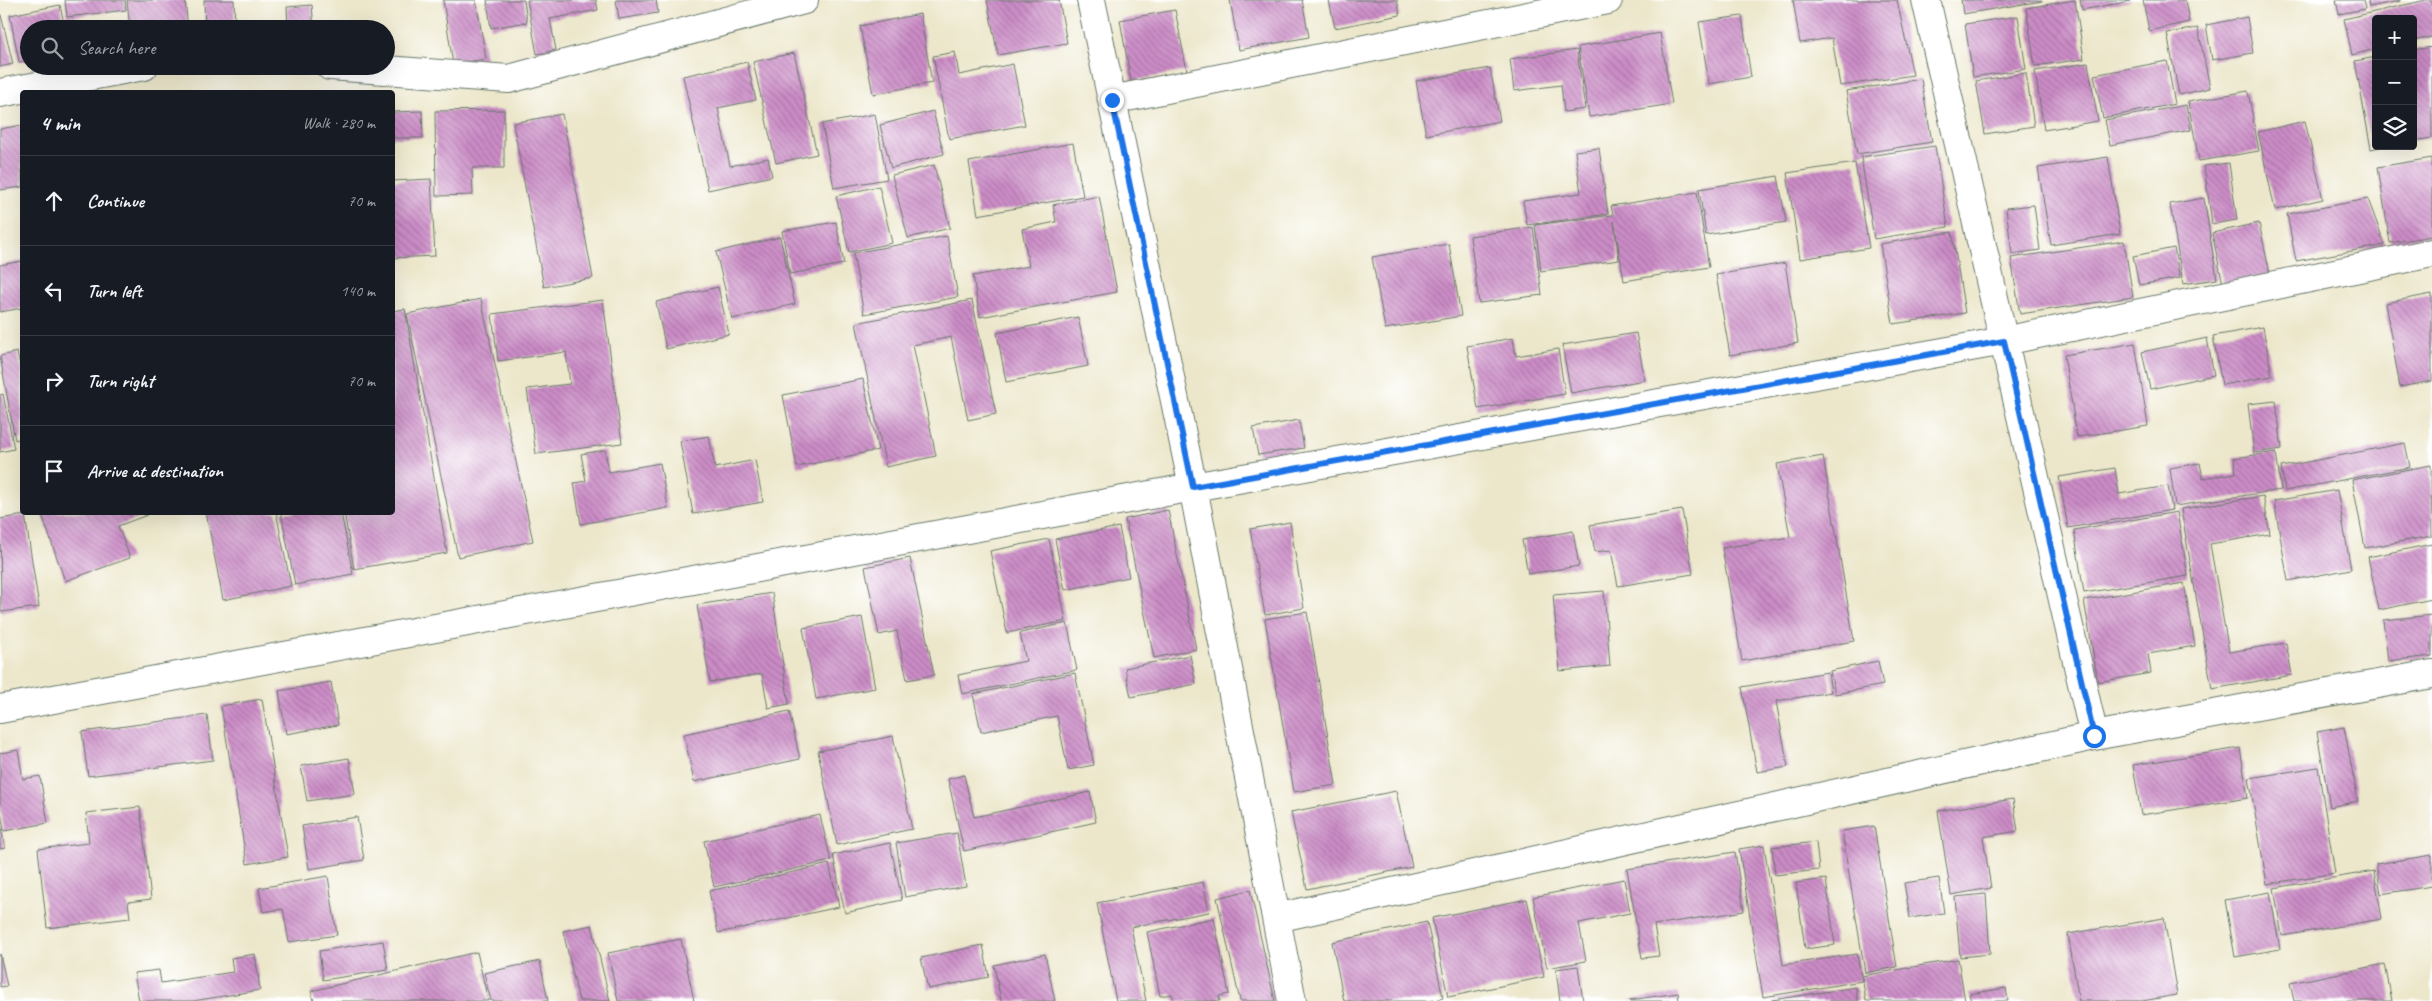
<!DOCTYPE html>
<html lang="en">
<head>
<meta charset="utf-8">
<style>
  body { margin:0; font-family:Caveat,sans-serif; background:#20242c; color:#f1f3f6 }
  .controls { position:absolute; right:15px; top:15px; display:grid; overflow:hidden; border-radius:5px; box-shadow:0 5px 20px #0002 }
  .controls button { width:45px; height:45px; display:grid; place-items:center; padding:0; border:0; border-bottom:1px solid #363941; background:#171b24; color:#f1f3f6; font:25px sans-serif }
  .stop { position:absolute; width:15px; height:15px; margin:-11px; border:4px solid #1a73e8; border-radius:50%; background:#fff }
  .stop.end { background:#1a73e8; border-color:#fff; box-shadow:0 1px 5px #0008 }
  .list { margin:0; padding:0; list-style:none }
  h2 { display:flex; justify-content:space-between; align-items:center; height:65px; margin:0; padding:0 20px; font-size:21px }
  h2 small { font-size:16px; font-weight:400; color:#9ea1a6 }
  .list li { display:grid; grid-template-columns:32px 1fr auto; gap:15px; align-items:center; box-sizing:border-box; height:90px; padding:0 20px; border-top:1px solid #363941 }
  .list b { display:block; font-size:19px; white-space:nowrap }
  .list em { font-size:16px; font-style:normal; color:#9ea1a6 }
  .icon { flex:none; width:28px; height:28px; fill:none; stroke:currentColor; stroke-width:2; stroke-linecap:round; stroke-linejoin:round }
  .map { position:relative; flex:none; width:2432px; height:1001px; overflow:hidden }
  .search { position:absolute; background:#171b24; box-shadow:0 5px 20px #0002; left:20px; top:20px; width:375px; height:55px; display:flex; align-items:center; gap:12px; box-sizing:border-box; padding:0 18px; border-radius:28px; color:#9ea1a6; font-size:19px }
  .panel { position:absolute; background:#171b24; box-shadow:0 5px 20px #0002; left:20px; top:90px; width:375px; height:425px; border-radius:5px }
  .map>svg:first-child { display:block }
  .building { fill:url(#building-back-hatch) }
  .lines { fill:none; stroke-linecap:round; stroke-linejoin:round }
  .street-casing { stroke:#677869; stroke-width:30 }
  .street { stroke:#fff; stroke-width:28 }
  .route { stroke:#1a73e8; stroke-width:6 }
</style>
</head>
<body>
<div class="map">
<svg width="2432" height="1001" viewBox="0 0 2432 1001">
  <defs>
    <pattern id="building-back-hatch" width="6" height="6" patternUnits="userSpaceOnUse" patternTransform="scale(1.25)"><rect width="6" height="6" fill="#cc8cc7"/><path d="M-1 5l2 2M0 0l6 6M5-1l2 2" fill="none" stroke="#a574a2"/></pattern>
  </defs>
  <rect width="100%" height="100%" fill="#fff"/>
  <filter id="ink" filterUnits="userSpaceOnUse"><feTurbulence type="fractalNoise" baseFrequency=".02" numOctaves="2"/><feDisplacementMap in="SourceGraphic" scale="10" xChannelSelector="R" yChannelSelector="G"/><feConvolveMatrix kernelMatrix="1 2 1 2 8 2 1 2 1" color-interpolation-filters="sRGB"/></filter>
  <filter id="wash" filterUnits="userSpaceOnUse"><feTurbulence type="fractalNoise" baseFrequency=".0096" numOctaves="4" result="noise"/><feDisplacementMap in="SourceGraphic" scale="20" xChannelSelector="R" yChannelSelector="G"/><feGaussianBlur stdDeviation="1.12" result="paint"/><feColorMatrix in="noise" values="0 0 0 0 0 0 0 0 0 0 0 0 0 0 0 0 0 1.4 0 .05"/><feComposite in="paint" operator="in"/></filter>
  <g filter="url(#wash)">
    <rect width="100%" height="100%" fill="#ece7cb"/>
    <g id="blocks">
      <path class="building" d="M 65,0 L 125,0 L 126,10 L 67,17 Z
        M 127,0 L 185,0 L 188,29 L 130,29 Z
        M 204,0 L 234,0 L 235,29 L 205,29 Z
        M 443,0 L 476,0 L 486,59 L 453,64 Z
        M 487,0 L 524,0 L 527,22 L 491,28 Z
        M 527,0 L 596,0 L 598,10 L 550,19 L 556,50 L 537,54 Z
        M 616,0 L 656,0 L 658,13 L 619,19 Z
        M 987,0 L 1059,0 L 1067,43 L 998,55 Z
        M 1230,0 L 1302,0 L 1309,37 L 1239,50 Z
        M 1329,0 L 1397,0 L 1400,15 L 1335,28 Z
        M 1793,0 L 1897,0 L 1913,75 L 1840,86 L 1832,38 L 1800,43 Z
        M 1961,0 L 2042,0 L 2042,1 L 1963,14 Z
        M 2075,0 L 2084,59 L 2035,66 L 2026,8 Z
        M 2080,0 L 2130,0 L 2130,1 L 2082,10 Z
        M 2143,0 L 2185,0 L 2189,22 L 2149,31 Z
        M 2336,0 L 2363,0 L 2365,9 L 2339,14 Z
        M 2368,0 L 2400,0 L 2400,1 L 2369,7 Z
        M 2426,0 L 2432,0 L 2432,37 L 2413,41 L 2413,19 L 2376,19 L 2376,49 L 2352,55 L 2344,19 Z
        M 60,5 L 65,29 L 29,29 L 29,61 L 19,62 L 10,15 Z
        M 312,5 L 314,29 L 288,29 L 287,7 Z
        M 1175,10 L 1187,71 L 1131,81 L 1120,20 Z
        M 0,11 L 13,64 L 0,67 Z
        M 920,14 L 932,83 L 873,94 L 860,26 Z
        M 1742,16 L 1751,77 L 1709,84 L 1699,22 Z
        M 2018,16 L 2026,69 L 1973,77 L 1965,24 Z
        M 2247,17 L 2253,53 L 2212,60 L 2206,25 Z
        M 2198,28 L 2210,88 L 2179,95 L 2167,33 Z
        M 1660,33 L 1672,104 L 1589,117 L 1578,47 Z
        M 2432,47 L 2432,138 L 2413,141 L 2413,50 Z
        M 1577,50 L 1585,109 L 1564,112 L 1561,85 L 1514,91 L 1510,59 Z
        M 955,52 L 959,75 L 1013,64 L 1025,125 L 949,139 L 933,56 Z
        M 794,53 L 817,154 L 776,163 L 753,62 Z
        M 2376,57 L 2376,146 L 2380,147 L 2371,149 L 2355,61 Z
        M 2167,61 L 2175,104 L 2103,118 L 2094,75 Z
        M 747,62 L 756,100 L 718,108 L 730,166 L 768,158 L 772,176 L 708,190 L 683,76 Z
        M 2088,63 L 2098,121 L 2044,130 L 2035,71 Z
        M 1490,68 L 1500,121 L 1426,135 L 1416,81 Z
        M 2026,73 L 2034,126 L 1985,134 L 1976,81 Z
        M 1921,79 L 1932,142 L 1857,154 L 1846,91 Z
        M 2248,91 L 2259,151 L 2199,161 L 2188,102 Z
        M 2186,105 L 2191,130 L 2110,145 L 2105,120 Z
        M 504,110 L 504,168 L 472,168 L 473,195 L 436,196 L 435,111 Z
        M 422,111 L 423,138 L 392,138 L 392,112 Z
        M 933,111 L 944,154 L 891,168 L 880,125 Z
        M 562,114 L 593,278 L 544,287 L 513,123 Z
        M 875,114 L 887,179 L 834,188 L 822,124 Z
        M 2305,121 L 2323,199 L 2275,210 L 2258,132 Z
        M 22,125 L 22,187 L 0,190 L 0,129 Z
        M 1073,143 L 1083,196 L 978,215 L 969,162 Z
        M 1935,146 L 1948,227 L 1874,239 L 1861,157 Z
        M 1599,148 L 1608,214 L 1527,225 L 1523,201 L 1581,193 L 1575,151 Z
        M 2108,157 L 2120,234 L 2051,245 L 2038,168 Z
        M 2432,158 L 2432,236 L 2390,243 L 2378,167 Z
        M 1855,163 L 1869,248 L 1800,259 L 1787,173 Z
        M 2229,163 L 2237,220 L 2212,224 L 2204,166 Z
        M 934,165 L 950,228 L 908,238 L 892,175 Z
        M 1778,176 L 1786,222 L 1706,235 L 1699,189 Z
        M 431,179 L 435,256 L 392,258 L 392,181 Z
        M 879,186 L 892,243 L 849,252 L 836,196 Z
        M 1697,192 L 1709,267 L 1624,281 L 1614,221 L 1619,260 L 1541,271 L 1535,225 L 1613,215 L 1611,206 Z
        M 1099,196 L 1117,292 L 980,317 L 973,276 L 1029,266 L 1022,229 L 1056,222 L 1053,205 Z
        M 2204,198 L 2217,279 L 2183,284 L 2170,204 Z
        M 2368,199 L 2385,245 L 2296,261 L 2287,214 Z
        M 2034,205 L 2040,250 L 2012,254 L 2006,208 Z
        M 836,222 L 844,264 L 790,274 L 782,231 Z
        M 2259,223 L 2270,274 L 2223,284 L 2212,233 Z
        M 1533,227 L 1542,295 L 1479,303 L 1470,236 Z
        M 1952,232 L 1965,313 L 1893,324 L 1880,244 Z
        M 947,236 L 958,297 L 864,314 L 853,253 Z
        M 780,237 L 795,304 L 732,319 L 716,252 Z
        M 2124,241 L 2133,297 L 2020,314 L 2011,258 Z
        M 1449,244 L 1461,316 L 1385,329 L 1372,257 Z
        M 2174,248 L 2180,278 L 2139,285 L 2133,256 Z
        M 22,261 L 22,308 L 0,312 L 0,265 Z
        M 1785,263 L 1798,343 L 1730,355 L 1716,275 Z
        M 718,287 L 729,334 L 666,349 L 656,302 Z
        M 2432,294 L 2432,381 L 2400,387 L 2385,303 Z
        M 481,299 L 533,541 L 458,557 L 407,314 Z
        M 603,300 L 622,443 L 536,454 L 527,389 L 570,384 L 566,352 L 498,361 L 492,314 Z
        M 972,300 L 996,414 L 968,420 L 951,337 L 913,345 L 936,456 L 886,467 L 856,323 Z
        M 405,309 L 447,553 L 354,569 L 344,512 L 392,512 L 392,311 Z
        M 1078,317 L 1088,366 L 1006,382 L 997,333 Z
        M 2263,327 L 2272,376 L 2222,385 L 2213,336 Z
        M 1636,333 L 1645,380 L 1571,393 L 1562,345 Z
        M 1513,338 L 1516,356 L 1558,349 L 1565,394 L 1478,409 L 1467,346 Z
        M 2207,338 L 2214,375 L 2150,389 L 2142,352 Z
        M 2135,343 L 2148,426 L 2077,437 L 2064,355 Z
        M 17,352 L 20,366 L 22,366 L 22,438 L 15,440 L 0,356 Z
        M 863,379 L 878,450 L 797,467 L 783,395 Z
        M 3,394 L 14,449 L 0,452 L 0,395 Z
        M 2276,401 L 2282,449 L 2254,453 L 2248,404 Z
        M 1299,420 L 1304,448 L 1258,455 L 1253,428 Z
        M 709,436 L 715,468 L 755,460 L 763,502 L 693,514 L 680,441 Z
        M 2405,443 L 2410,467 L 2285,491 L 2281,467 Z
        M 605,450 L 609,472 L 660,463 L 668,508 L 581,524 L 574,483 L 586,481 L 581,454 Z
        M 2276,452 L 2281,490 L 2175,506 L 2170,468 L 2200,463 L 2203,478 L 2236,473 L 2234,458 Z
        M 1823,456 L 1854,641 L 1742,661 L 1722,548 L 1790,537 L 1777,464 Z
        M 2431,465 L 2432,536 L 2365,548 L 2352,480 Z
        M 2115,468 L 2119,494 L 2168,486 L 2172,510 L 2068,528 L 2059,477 Z
        M 2337,490 L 2351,569 L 2288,581 L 2274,501 Z
        M 2263,496 L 2270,534 L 2210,544 L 2229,652 L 2286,643 L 2292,675 L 2212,689 L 2181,509 Z
        M 1168,510 L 1196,649 L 1154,658 L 1125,519 Z
        M 1682,510 L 1693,574 L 1618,586 L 1611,550 L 1595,552 L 1590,525 Z
        M 41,512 L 146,512 L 147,515 L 118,526 L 130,558 L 65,581 Z
        M 206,512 L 276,512 L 291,586 L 223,600 Z
        M 281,512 L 341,512 L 353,574 L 295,585 Z
        M 2177,512 L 2188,576 L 2084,593 L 2074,530 Z
        M 25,515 L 39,607 L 1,612 L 0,519 Z
        M 1290,522 L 1304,608 L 1265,615 L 1250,529 Z
        M 1119,527 L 1129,577 L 1065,590 L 1055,539 Z
        M 1573,531 L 1579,566 L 1528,574 L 1522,540 Z
        M 1049,539 L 1066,621 L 1007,633 L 990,551 Z
        M 2432,544 L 2432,599 L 2379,610 L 2368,557 Z
        M 910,558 L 934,675 L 907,680 L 897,631 L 879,635 L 865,567 Z
        M 2184,583 L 2195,646 L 2148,654 L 2151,673 L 2098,682 L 2084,600 Z
        M 1604,591 L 1610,666 L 1560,671 L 1553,595 Z
        M 772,593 L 789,704 L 768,708 L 762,674 L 710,682 L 697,605 Z
        M 1307,612 L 1336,785 L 1294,792 L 1265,619 Z
        M 2432,615 L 2432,656 L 2388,661 L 2383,620 Z
        M 862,617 L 875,688 L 816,699 L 803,628 Z
        M 1067,623 L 1077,670 L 962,694 L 958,675 L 1026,661 L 1020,633 Z
        M 1190,655 L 1196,684 L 1131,697 L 1125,668 Z
        M 1878,661 L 1883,685 L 1835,694 L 1830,671 Z
        M 1828,672 L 1831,692 L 1776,701 L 1788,767 L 1757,772 L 1742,687 Z
        M 1075,673 L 1094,765 L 1068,770 L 1057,716 L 981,732 L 973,694 Z
        M 331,682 L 338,725 L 286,734 L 279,691 Z
        M 262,699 L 288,857 L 247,864 L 221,706 Z
        M 789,711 L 800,759 L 694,782 L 684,734 Z
        M 207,715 L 213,760 L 88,776 L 82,732 Z
        M 2344,727 L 2358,801 L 2330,807 L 2317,732 Z
        M 893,736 L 912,829 L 837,845 L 818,751 Z
        M 2240,748 L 2248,798 L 2141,815 L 2133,765 Z
        M 18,750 L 23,779 L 40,776 L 48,823 L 4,831 L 0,806 L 0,753 Z
        M 349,758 L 355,794 L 307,801 L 301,766 Z
        M 2318,767 L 2335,873 L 2267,884 L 2249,778 Z
        M 964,775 L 974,817 L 1090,792 L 1096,822 L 964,851 L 948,779 Z
        M 1396,791 L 1412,867 L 1307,889 L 1291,812 Z
        M 2013,799 L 2018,831 L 1983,837 L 1991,888 L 1951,895 L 1938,811 Z
        M 140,807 L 151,899 L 128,902 L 130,918 L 47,928 L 38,849 L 89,843 L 86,813 Z
        M 820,815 L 831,861 L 714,887 L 704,841 Z
        M 357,817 L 364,860 L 309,869 L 302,826 Z
        M 0,822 L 5,848 L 0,849 Z
        M 1874,826 L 1897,967 L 1865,973 L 1842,831 Z
        M 957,833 L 966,886 L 905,897 L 896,843 Z
        M 1816,842 L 1819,870 L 1775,875 L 1772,847 Z
        M 890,843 L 902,900 L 845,913 L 833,855 Z
        M 1764,845 L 1783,965 L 1857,954 L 1862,981 L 1763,997 L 1739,849 Z
        M 1735,852 L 1744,911 L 1654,925 L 1659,956 L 1642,958 L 1627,869 Z
        M 2432,855 L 2432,886 L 2381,894 L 2376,864 Z
        M 829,864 L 839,907 L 718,933 L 709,891 Z
        M 2374,871 L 2382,919 L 2282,936 L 2274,888 Z
        M 328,876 L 337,935 L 289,942 L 283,909 L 263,912 L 259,888 Z
        M 1939,878 L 1944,913 L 1910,918 L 1904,883 Z
        M 1624,879 L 1630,913 L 1579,923 L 1586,961 L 1547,968 L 1533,897 Z
        M 1826,879 L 1835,945 L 1805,949 L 1796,883 Z
        M 1203,882 L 1209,912 L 1131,927 L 1146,1001 L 1116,1001 L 1097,903 Z
        M 1250,890 L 1275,1001 L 1240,1001 L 1217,898 Z
        M 2270,892 L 2280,949 L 2235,957 L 2225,900 Z
        M 1986,894 L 1990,954 L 1960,957 L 1955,897 Z
        M 1527,899 L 1544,977 L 1448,997 L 1432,918 Z
        M 1214,918 L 1229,994 L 1219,996 L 1220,1001 L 1174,1001 L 1172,994 L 1160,996 L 1147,932 Z
        M 2164,918 L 2177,995 L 2142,1001 L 2079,1001 L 2068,934 Z
        M 1427,922 L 1443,998 L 1430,1001 L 1344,1001 L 1332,942 Z
        M 592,925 L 610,1001 L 579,1001 L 563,931 Z
        M 681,939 L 694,1001 L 618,1001 L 608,953 Z
        M 383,941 L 388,970 L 323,980 L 319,951 Z
        M 983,945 L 989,977 L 928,989 L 921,958 Z
        M 477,952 L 488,1001 L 314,1001 L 311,991 Z
        M 0,954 L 7,986 L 0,987 Z
        M 255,954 L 260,990 L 193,1001 L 139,1001 L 134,973 L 159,970 L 161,983 L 233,972 L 231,958 Z
        M 1045,954 L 1055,1001 L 1001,1001 L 994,965 Z
        M 1958,959 L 1965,1001 L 1866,1001 L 1862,976 Z
        M 540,961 L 548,1001 L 491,1001 L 484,973 Z
        M 2385,964 L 2392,1001 L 2294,1001 L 2290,983 Z
        M 1578,966 L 1583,1001 L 1560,1001 L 1556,969 Z
        M 1856,987 L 1858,1001 L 1773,1001 L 1772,1000 Z
        M 2006,988 L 2008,1001 L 1971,1001 L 1969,994 Z
        M 1678,993 L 1679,1001 L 1630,1001 L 1630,1000 Z"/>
    </g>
  </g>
  <g filter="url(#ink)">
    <use href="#blocks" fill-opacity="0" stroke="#677869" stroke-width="1"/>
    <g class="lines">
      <defs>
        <path id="street" d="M 1091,0 L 1193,487 L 1292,1001
          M 1926,0 L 2094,736
          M 330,66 L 509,79 L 804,0
          M 0,93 L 144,66
          M 1112,100 L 1608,0
          M 0,709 L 1193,487 L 2004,341 L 2432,253
          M 1276,918 L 2094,736 L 2432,674"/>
      </defs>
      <use href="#street" class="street-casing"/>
      <use href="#street" class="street"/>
    </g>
  </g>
  <g class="lines" filter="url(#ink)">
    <path class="route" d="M 1112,100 L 1193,487 L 2004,341 L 2094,736"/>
  </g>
</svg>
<div class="controls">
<button>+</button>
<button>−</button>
<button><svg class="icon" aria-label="layers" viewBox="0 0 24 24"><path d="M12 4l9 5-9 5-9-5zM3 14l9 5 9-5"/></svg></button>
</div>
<div class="stop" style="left:2094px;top:736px"></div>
<div class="stop end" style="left:1112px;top:100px"></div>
<div class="search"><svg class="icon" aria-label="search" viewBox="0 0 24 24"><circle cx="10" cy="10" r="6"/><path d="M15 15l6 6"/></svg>Search here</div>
<section class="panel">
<h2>4 min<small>Walk · 280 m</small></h2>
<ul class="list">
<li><svg class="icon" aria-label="ahead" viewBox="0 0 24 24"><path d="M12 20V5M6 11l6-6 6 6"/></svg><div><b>Continue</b></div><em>70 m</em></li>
<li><svg class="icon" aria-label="left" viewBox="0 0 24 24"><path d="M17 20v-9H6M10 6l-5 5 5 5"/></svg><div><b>Turn left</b></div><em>140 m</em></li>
<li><svg class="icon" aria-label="right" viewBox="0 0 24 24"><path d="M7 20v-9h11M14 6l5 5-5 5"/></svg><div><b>Turn right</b></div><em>70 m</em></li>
<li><svg class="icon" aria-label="arrive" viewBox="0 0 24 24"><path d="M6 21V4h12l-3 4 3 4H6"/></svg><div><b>Arrive at destination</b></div></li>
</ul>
</section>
</div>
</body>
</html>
